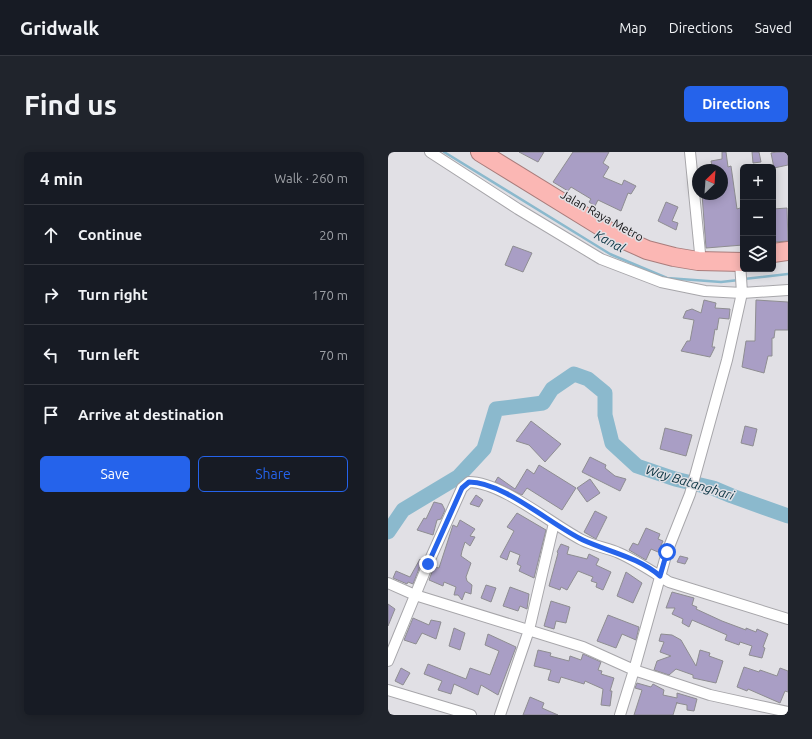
<!DOCTYPE html>
<html lang="en">
<head>
<meta charset="utf-8">
<style>
  body { margin:0; font-family:Ubuntu,sans-serif; background:#20242c; color:#f1f3f6 }
  .controls { position:absolute; right:12px; top:12px; display:grid; overflow:hidden; border-radius:6px; box-shadow:0 2px 10px #0003 }
  .controls button { width:36px; height:36px; display:grid; place-items:center; padding:0; border:0; border-bottom:1px solid #363941; background:#171b24; color:#f1f3f6; font:20px sans-serif }
  .compass { position:absolute; left:304px; top:12px; width:36px; height:36px; border-radius:50%; background:#171b24; box-shadow:0 2px 10px #0003; rotate:25deg }
  .stop { position:absolute; width:12px; height:12px; margin:-9px; border:3px solid #2563eb; border-radius:50%; background:#fff }
  .stop.end { background:#2563eb; border-color:#fff; box-shadow:0 1px 4px #0008 }
  .list { margin:0; padding:0; list-style:none }
  h2 { display:flex; justify-content:space-between; align-items:center; height:52px; margin:0; padding:0 16px; font-size:17px }
  h2 small { font-size:13px; font-weight:400; color:#9ea1a6 }
  .list li { display:grid; grid-template-columns:26px 1fr auto; gap:12px; align-items:center; box-sizing:border-box; height:60px; padding:0 16px; border-top:1px solid #363941 }
  .list b { display:block; font-size:15px; white-space:nowrap }
  .list em { font-size:13px; font-style:normal; color:#9ea1a6 }
  .actions { display:flex; gap:8px; padding:12px 16px }
  .actions a { flex:1; padding:9px 0; border:1px solid #2563eb; border-radius:6px; text-align:center; font-size:14px; color:#2563eb }
  .actions .main { background:#2563eb; color:#fff }
  .icon { flex:none; width:22px; height:22px; fill:none; stroke:currentColor; stroke-width:2; stroke-linecap:round; stroke-linejoin:round }
  .map { position:relative; flex:none; width:400px; height:563px; overflow:hidden; border-radius:6px }
  header { display:flex; align-items:center; gap:24px; box-sizing:border-box; height:56px; padding:0 20px; background:#171b24; border-bottom:1px solid #363941 }
  header strong { font-size:19px }
  nav { display:flex; gap:22px; margin-inline-start:auto; font-size:14px }
  .intro { display:flex; align-items:center; justify-content:space-between; box-sizing:border-box; height:96px; padding:0 24px }
  h1 { margin:0; font-size:28px }
  .button { padding:10px 18px; border-radius:6px; background:#2563eb; color:#fff; font-size:14px; font-weight:700 }
  main { display:flex; gap:24px; padding:0 24px }
  aside { flex:1; background:#171b24; border-radius:6px; box-shadow:0 2px 10px #0003 }
  .map>svg:first-child { display:block }
  .lines { fill:none; stroke-linecap:round; stroke-linejoin:round }
  .stream { stroke:#8bb9cd; stroke-width:2.5 }
  .river { stroke:#8bb9cd; stroke-width:15 }
  .building { fill:#a99ec5; stroke:#8e8d91 }
  .street-casing { stroke:#a7a6aa; stroke-width:12 }
  .highway-casing { stroke:#a97d7c; stroke-width:20 }
  .street { stroke:#fff; stroke-width:10 }
  .highway { stroke:#fbb7b4; stroke-width:18 }
  .route { stroke:#2563eb; stroke-width:5 }
  .labels { text-anchor:middle; stroke-width:3; stroke-linejoin:round; paint-order:stroke }
  .street-label { font-size:12px; fill:#121113; stroke:#e1e0e5 }
  .water-label { font-size:13px; font-style:italic; fill:#083241; stroke:#e1e0e5 }
</style>
</head>
<body>
<header>
<strong>Gridwalk</strong>
<nav><a>Map</a><a>Directions</a><a>Saved</a></nav>
</header>
<div class="intro"><h1>Find us</h1><a class="button">Directions</a></div>
<main>
<aside>
<h2>4 min<small>Walk · 260 m</small></h2>
<ul class="list">
<li><svg class="icon" aria-label="ahead" viewBox="0 0 24 24"><path d="M12 20V5M6 11l6-6 6 6"/></svg><div><b>Continue</b></div><em>20 m</em></li>
<li><svg class="icon" aria-label="right" viewBox="0 0 24 24"><path d="M7 20v-9h11M14 6l5 5-5 5"/></svg><div><b>Turn right</b></div><em>170 m</em></li>
<li><svg class="icon" aria-label="left" viewBox="0 0 24 24"><path d="M17 20v-9H6M10 6l-5 5 5 5"/></svg><div><b>Turn left</b></div><em>70 m</em></li>
<li><svg class="icon" aria-label="arrive" viewBox="0 0 24 24"><path d="M6 21V4h12l-3 4 3 4H6"/></svg><div><b>Arrive at destination</b></div></li>
</ul>
<div class="actions"><a class="main">Save</a><a>Share</a></div>
</aside>
<div class="map">
<svg width="400" height="563" viewBox="0 0 400 563">
  <rect width="100%" height="100%" fill="#e1e0e5"/>
  <g class="lines">
    <path class="stream" d="M 56,0 L 222,102 L 279,126 L 333,130 L 351,128
      M 356,127 L 400,122"/>
    <path class="river" d="M 0,380 L 15,358 L 70,325 L 96,297 L 108,257 L 155,251 L 164,237 L 186,222 L 200,227 L 217,241 L 217,263 L 224,291 L 249,314 L 287,327 L 325,336 L 344,344 L 400,364"/>
  </g>
  <path class="building" d="M 131,0 L 156,0 L 150,10 Z
    M 185,0 L 221,0 L 215,11 L 221,15 L 215,25 L 234,33 L 236,28 L 248,34 L 243,42 L 240,41 L 233,59 L 210,48 L 207,54 L 201,50 L 203,47 L 183,35 L 180,39 L 165,30 Z
    M 334,0 L 338,0 L 340,15 L 343,14 L 349,57 L 355,55 L 355,93 L 318,96 L 314,42 L 334,42 L 334,18 L 325,18 L 323,9 L 334,7 Z
    M 364,0 L 371,0 L 373,10 L 365,11 Z
    M 389,0 L 400,0 L 400,13 L 386,16 L 383,1 Z
    M 278,50 L 290,55 L 284,69 L 290,71 L 288,78 L 270,69 Z
    M 399,56 L 400,89 L 387,90 L 385,57 Z
    M 125,94 L 144,101 L 135,120 L 117,113 Z
    M 316,148 L 328,151 L 327,156 L 342,157 L 341,167 L 331,166 L 329,178 L 327,177 L 324,195 L 327,195 L 322,205 L 293,199 L 299,189 L 302,189 L 306,168 L 295,166 L 298,159 L 304,157 L 313,161 Z
    M 368,148 L 400,150 L 400,178 L 387,178 L 386,186 L 384,186 L 384,204 L 380,204 L 376,221 L 354,215 L 358,189 L 367,189 Z
    M 143,269 L 173,292 L 157,310 L 141,293 L 128,289 Z
    M 357,274 L 369,277 L 365,294 L 353,291 Z
    M 277,276 L 304,283 L 298,304 L 272,297 Z
    M 202,305 L 218,313 L 217,316 L 227,324 L 238,327 L 232,339 L 194,320 Z
    M 151,313 L 188,336 L 174,358 L 139,336 L 134,343 L 107,330 L 110,325 L 127,337 L 139,317 L 146,322 Z
    M 202,327 L 212,341 L 199,350 L 189,336 Z
    M 88,343 L 95,348 L 91,355 L 82,352 Z
    M 46,350 L 54,352 L 57,358 L 53,367 L 49,368 L 45,383 L 29,378 L 36,366 L 38,367 Z
    M 207,359 L 219,365 L 208,387 L 196,380 Z
    M 129,361 L 158,378 L 146,426 L 131,419 L 133,414 L 129,412 L 132,403 L 122,399 L 119,408 L 112,405 L 126,379 L 119,375 Z
    M 72,368 L 87,377 L 82,384 L 87,385 L 82,394 L 77,390 L 74,399 L 73,404 L 83,411 L 78,425 L 79,429 L 84,433 L 83,442 L 77,440 L 74,448 L 70,443 L 66,443 L 68,435 L 56,430 L 55,434 L 41,428 L 46,415 L 51,416 L 65,373 L 69,375 Z
    M 258,376 L 272,382 L 270,387 L 275,389 L 270,400 L 263,397 L 258,408 L 241,398 L 245,391 L 250,393 Z
    M 173,392 L 181,395 L 179,402 L 199,407 L 201,402 L 211,407 L 208,413 L 223,420 L 215,438 L 208,435 L 209,431 L 203,429 L 205,425 L 190,419 L 179,438 L 173,435 L 172,438 L 161,434 L 170,401 L 169,400 Z
    M 292,404 L 300,406 L 297,412 L 289,410 Z
    M 32,407 L 34,409 L 25,432 L 20,430 L 19,432 L 5,426 L 8,419 L 22,425 Z
    M 238,420 L 254,431 L 245,451 L 229,444 Z
    M 98,433 L 108,436 L 103,450 L 93,446 Z
    M 122,435 L 141,442 L 139,457 L 132,454 L 130,459 L 115,454 Z
    M 284,440 L 306,446 L 304,453 L 309,455 L 308,457 L 334,469 L 358,478 L 358,476 L 368,480 L 369,477 L 380,482 L 375,495 L 377,496 L 374,506 L 361,503 L 364,494 L 352,490 L 351,493 L 337,488 L 339,483 L 304,468 L 301,475 L 294,471 L 295,467 L 284,462 L 287,456 L 278,456 Z
    M 163,449 L 182,455 L 178,471 L 168,469 L 166,477 L 156,474 Z
    M 0,452 L 7,457 L 0,474 Z
    M 220,463 L 251,475 L 248,488 L 234,482 L 228,496 L 209,489 Z
    M 25,466 L 41,473 L 43,468 L 53,470 L 48,487 L 34,481 L 28,492 L 16,488 Z
    M 66,476 L 77,481 L 72,498 L 61,494 Z
    M 100,482 L 128,495 L 110,543 L 93,533 L 90,543 L 66,532 L 63,542 L 50,538 L 54,529 L 36,522 L 40,512 L 78,527 L 82,516 L 102,523 L 111,499 L 97,493 Z
    M 273,482 L 284,483 L 293,488 L 308,514 L 312,498 L 322,501 L 321,504 L 335,509 L 328,531 L 305,526 L 305,523 L 288,517 L 281,523 L 266,518 L 269,509 L 283,504 L 272,500 L 276,490 L 271,489 Z
    M 150,498 L 163,501 L 162,504 L 181,509 L 182,504 L 193,508 L 195,502 L 213,510 L 210,518 L 214,519 L 213,522 L 226,526 L 222,539 L 224,539 L 222,554 L 213,553 L 215,537 L 197,529 L 196,532 L 173,525 L 171,531 L 160,528 L 163,518 L 146,514 Z
    M 356,515 L 371,520 L 372,518 L 389,524 L 392,516 L 400,519 L 400,540 L 397,539 L 392,551 L 360,537 L 359,539 L 349,535 Z
    M 13,516 L 22,521 L 15,533 L 7,529 Z
    M 249,531 L 263,535 L 265,532 L 276,538 L 275,543 L 289,546 L 289,541 L 309,547 L 306,559 L 299,558 L 299,553 L 289,551 L 289,550 L 285,563 L 246,563 L 254,538 L 247,536 Z
    M 142,545 L 156,551 L 154,556 L 170,563 L 135,563 Z"/>
  <g class="lines">
    <defs>
      <path id="street" d="M 42,0 L 130,57 L 213,107 L 273,130 L 317,139 L 354,141 L 400,138
        M 302,0 L 312,101
        M 0,431 L 27,443 L 195,495 L 246,518 L 322,543 L 400,560
        M 0,509 L 40,412 L 74,336 L 81,330 C 114,330 163,372 194,388 C 206,394 219,396 231,401 C 249,409 265,420 281,430 L 400,467
        M 0,538 L 83,563
        M 112,563 L 141,478 L 166,371
        M 232,563 L 246,518 L 279,400 L 302,342 L 339,208 L 354,141 L 352,110"/>
      <path id="highway" d="M 92,0 L 230,85 L 259,98 L 286,105 L 310,109 L 355,110
        M 385,101 L 400,99"/>
    </defs>
    <use href="#street" class="street-casing"/>
    <use href="#highway" class="highway-casing"/>
    <use href="#street" class="street"/>
    <use href="#highway" class="highway"/>
  </g>
  <g class="lines">
    <path class="route" d="M 40,412 L 74,336 L 81,330 C 116,330 163,373 195,388 C 221,400 250,405 272,424 L 279,400"/>
  </g>
  <g class="labels">
    <g class="street-label">
      <text transform="translate(214 64) rotate(29)" y="4">Jalan Raya Metro</text>
    </g>
    <g class="water-label">
      <text transform="translate(222 89) rotate(28)" y="5">Kanal</text>
      <text transform="translate(302 330) rotate(17)" y="5">Way Batanghari</text>
    </g>
  </g>
</svg>
<div class="controls">
<button>+</button>
<button>−</button>
<button><svg class="icon" aria-label="layers" viewBox="0 0 24 24"><path d="M12 4l9 5-9 5-9-5zM3 14l9 5 9-5"/></svg></button>
</div>
<svg class="compass" viewBox="-18 -18 36 36"><path d="M0-13l5 13h-10z" fill="#e53935"/><path d="M0 13l5-13h-10z" fill="#9ea1a6"/></svg>
<div class="stop" style="left:279px;top:400px"></div>
<div class="stop end" style="left:40px;top:412px"></div>
</div>
</main>
</body>
</html>
